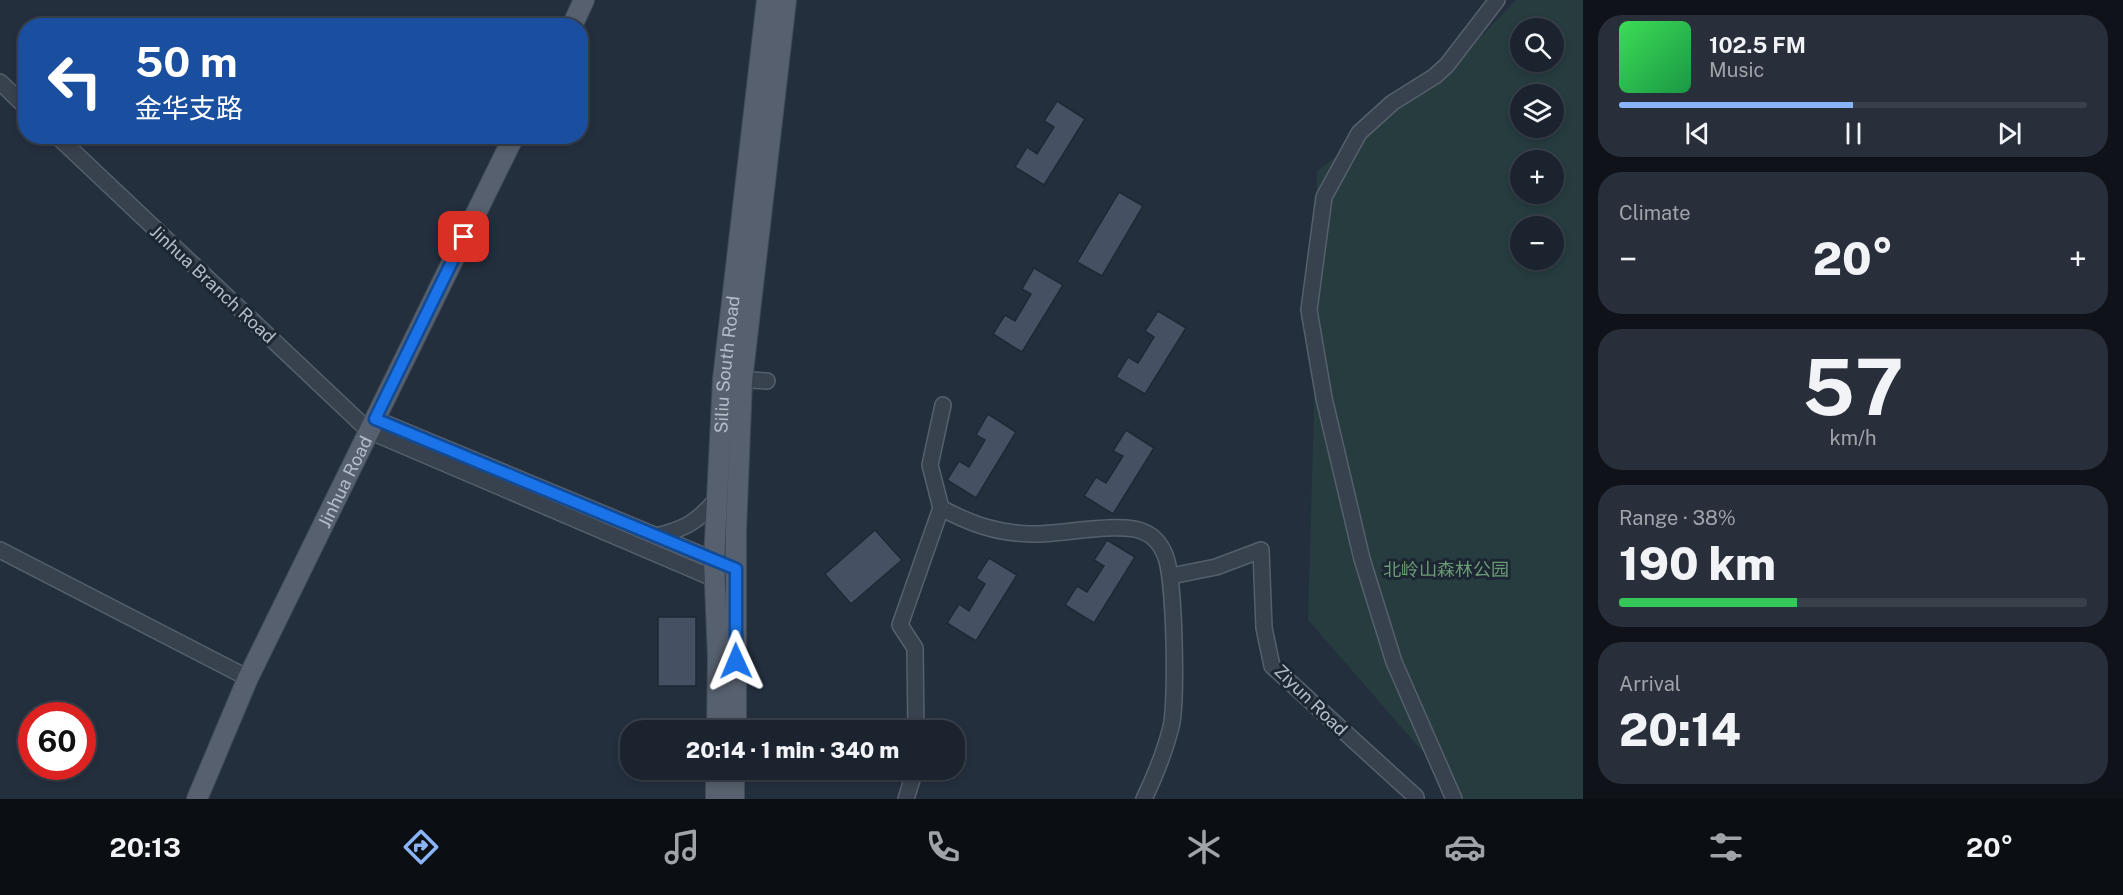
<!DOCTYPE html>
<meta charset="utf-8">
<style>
:root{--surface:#1b232e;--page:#282f3a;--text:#f1f3f6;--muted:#a0a4aa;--line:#39404a;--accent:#8ab4f8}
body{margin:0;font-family:"Public Sans","Noto Sans SC",sans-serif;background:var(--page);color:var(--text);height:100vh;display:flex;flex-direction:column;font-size:22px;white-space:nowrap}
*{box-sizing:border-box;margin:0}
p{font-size:20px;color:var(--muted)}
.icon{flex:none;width:33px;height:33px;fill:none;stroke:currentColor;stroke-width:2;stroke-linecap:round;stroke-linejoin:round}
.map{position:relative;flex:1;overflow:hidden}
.side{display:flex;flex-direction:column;gap:15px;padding:15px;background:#0f1319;width:540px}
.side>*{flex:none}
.top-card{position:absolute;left:18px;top:18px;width:570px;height:126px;border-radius:24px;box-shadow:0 3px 9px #0003,0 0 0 2px var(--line);background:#1a4fa0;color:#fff;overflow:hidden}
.buttons{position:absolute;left:1510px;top:18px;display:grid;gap:12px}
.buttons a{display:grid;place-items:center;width:54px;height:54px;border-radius:50%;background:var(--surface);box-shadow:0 3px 9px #0003,0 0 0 2px var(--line);font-size:30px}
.speed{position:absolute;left:18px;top:702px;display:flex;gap:12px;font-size:30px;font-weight:700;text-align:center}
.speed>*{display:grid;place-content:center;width:78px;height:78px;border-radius:50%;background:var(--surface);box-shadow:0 3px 9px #0003,0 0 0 2px var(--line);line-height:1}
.speed .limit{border:9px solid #d22;background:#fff;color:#111}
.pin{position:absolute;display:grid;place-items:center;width:51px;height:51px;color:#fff;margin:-26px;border-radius:12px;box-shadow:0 3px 9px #0006}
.me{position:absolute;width:66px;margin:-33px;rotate:359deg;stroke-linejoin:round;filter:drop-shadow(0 0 4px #0008)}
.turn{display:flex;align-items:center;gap:21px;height:126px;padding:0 18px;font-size:27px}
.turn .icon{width:78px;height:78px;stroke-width:2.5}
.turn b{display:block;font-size:42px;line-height:51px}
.big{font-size:45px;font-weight:800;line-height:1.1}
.side .widget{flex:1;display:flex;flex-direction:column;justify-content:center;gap:9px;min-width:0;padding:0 21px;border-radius:24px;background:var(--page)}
.side .dial{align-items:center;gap:0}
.dial b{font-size:78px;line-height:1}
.song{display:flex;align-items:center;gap:18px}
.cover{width:72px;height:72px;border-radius:9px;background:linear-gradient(135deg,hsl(130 70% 55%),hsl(140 70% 35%))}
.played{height:6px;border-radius:3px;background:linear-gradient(90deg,var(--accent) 50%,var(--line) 50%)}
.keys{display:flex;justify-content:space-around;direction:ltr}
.heat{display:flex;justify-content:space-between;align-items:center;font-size:33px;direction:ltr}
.charge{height:9px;border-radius:4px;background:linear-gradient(90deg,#34c759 38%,var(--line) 0)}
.trip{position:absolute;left:620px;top:720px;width:345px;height:60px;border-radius:24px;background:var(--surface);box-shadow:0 3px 9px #0003,0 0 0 2px var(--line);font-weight:800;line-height:60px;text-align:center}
.tabs{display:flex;height:96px;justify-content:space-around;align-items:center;background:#0b0e12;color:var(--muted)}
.tabs .icon{width:42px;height:42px}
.tabs .active{color:var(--accent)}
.tabs b{font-size:27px;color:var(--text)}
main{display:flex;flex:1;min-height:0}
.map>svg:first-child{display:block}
.green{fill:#263c3f;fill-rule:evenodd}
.building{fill:#455162;stroke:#1f2835;stroke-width:1.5}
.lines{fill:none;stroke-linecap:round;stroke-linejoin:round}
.minor-casing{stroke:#565f6c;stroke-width:18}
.major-casing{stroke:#414a57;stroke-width:22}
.minor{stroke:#38414e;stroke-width:15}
.major{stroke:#56606e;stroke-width:20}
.route-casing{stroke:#114b97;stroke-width:15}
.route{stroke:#1a73e8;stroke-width:10}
.labels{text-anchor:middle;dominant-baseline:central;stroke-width:6;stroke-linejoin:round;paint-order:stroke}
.street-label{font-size:18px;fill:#b4bcc9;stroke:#1d2633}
.park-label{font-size:18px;fill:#6b9a76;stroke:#1d2633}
</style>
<main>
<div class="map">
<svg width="1583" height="799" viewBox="0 0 1583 799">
<rect width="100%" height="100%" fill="#242f3e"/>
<path class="green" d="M1516,0H1583V799H1464L1308,620L1314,410L1317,171L1446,73ZM1521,28H1554V62H1521ZM1521,94H1554V128H1521ZM1521,160H1554V194H1521ZM1521,226H1554V260H1521Z"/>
<g class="building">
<polygon points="1057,101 1085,119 1044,185 1015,167 1027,147 1037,154 1054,127 1044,121"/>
<polygon points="1119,192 1143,206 1102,276 1077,262"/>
<polygon points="1034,268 1063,285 1022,352 993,334 1005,315 1015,321 1031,294 1022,289"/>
<polygon points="1158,311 1186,328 1145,394 1116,377 1128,357 1138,363 1154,337 1145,331"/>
<polygon points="988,414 1016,432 976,498 947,480 959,461 969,467 985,440 976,435"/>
<polygon points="1126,430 1154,448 1113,514 1084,496 1096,477 1106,483 1123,456 1113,451"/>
<polygon points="875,530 902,560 851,604 825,574"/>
<polygon points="1107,540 1135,557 1094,623 1065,605 1077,586 1087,592 1104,566 1094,560"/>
<polygon points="989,558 1017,575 976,641 947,623 959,604 969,611 985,584 976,578"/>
<rect x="658" y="617" width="38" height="69"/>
</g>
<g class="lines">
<defs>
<g id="minor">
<polyline points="0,82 26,107"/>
<polyline points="57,136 369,431 736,588"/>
<polyline points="732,379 767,381"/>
<polyline points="375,419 736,569"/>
<path d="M941,508C971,524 996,533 1031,534C1059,535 1122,521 1144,532C1154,536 1161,545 1165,555C1175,577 1177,702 1171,727C1165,751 1155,776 1144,799"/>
<path d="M656,536C685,529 697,522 716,500"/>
<polyline points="0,550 248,678"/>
<polyline points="1171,576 1216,567 1261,550 1264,628 1272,666 1416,797 1416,799"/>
<polyline points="916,730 915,648 900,625 941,508 930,465 943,405"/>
<polyline points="906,799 915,770"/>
<polyline points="1454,799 1394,662 1362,559 1324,398 1309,310 1324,197 1359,133 1392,103 1435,76 1447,65 1497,0"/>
</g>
<g id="major">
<polyline points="572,26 584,0"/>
<path id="s1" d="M717,730L718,657L714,560L723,379L767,0"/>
<polyline points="736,730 736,531 742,381 786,0"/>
<path id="s2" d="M197,799L248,678L514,136"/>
<polyline points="716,799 716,770"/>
<polyline points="734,799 734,770"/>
</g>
</defs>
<use href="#minor" class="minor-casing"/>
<use href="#major" class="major-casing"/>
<use href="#minor" class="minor"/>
<use href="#major" class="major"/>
</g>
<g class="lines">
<defs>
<polyline id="route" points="464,237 375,419 736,569 736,661"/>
</defs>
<use href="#route" class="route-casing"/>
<use href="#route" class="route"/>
</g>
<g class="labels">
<g class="street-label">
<text transform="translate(213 284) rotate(43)">Jinhua Branch Road</text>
<text stroke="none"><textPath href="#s1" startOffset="366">Siliu South Road</textPath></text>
<text stroke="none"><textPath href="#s2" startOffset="350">Jinhua Road</textPath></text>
<text transform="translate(1311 700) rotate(44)">Ziyun Road</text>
</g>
<g class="park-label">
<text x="1446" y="569">北岭山森林公园</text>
</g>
</g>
</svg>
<div class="buttons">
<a><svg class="icon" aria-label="search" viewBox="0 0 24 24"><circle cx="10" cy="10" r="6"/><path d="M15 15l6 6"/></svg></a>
<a><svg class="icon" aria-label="layers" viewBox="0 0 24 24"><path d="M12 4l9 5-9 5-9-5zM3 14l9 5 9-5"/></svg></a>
<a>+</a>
<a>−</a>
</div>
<div class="speed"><div class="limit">60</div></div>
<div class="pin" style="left:464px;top:237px;background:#d93025"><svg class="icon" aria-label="arrive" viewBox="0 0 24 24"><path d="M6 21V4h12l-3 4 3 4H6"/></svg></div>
<svg class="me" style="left:736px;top:661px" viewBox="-20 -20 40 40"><path d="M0-17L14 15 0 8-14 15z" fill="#1a73e8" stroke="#fff" stroke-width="4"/></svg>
<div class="trip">20:14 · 1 min · 340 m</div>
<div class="top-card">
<div class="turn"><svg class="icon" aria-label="left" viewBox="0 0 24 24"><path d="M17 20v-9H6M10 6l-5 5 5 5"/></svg><div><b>50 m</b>金华支路</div></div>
</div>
</div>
<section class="side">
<div class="widget">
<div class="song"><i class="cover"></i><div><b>102.5 FM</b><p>Music</p></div></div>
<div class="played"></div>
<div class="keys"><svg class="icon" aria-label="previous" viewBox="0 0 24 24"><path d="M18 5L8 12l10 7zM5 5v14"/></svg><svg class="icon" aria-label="pause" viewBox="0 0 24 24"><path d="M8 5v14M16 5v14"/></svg><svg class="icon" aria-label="next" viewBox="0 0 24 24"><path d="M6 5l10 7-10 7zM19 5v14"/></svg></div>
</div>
<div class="widget"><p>Climate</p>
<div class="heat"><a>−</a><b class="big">20°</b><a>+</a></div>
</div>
<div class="widget dial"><b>57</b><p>km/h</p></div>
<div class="widget"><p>Range · 38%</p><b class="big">190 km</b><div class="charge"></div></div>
<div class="widget"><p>Arrival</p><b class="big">20:14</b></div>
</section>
</main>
<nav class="tabs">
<b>20:13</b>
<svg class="icon active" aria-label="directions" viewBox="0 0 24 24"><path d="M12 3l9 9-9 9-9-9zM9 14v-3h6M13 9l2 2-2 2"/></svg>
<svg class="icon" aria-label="music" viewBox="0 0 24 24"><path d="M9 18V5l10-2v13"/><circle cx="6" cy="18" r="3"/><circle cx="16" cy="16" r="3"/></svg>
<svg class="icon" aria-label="phone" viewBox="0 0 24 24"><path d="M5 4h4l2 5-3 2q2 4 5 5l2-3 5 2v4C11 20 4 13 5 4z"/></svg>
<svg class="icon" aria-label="climate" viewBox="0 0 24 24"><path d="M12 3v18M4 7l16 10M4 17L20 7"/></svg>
<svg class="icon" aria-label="car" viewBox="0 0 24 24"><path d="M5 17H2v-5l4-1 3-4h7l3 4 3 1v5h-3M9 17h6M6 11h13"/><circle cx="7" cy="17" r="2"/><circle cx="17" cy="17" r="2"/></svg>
<svg class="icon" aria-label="filters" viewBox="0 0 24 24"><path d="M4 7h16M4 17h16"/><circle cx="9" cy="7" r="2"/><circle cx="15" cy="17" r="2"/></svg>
<b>20°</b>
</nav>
